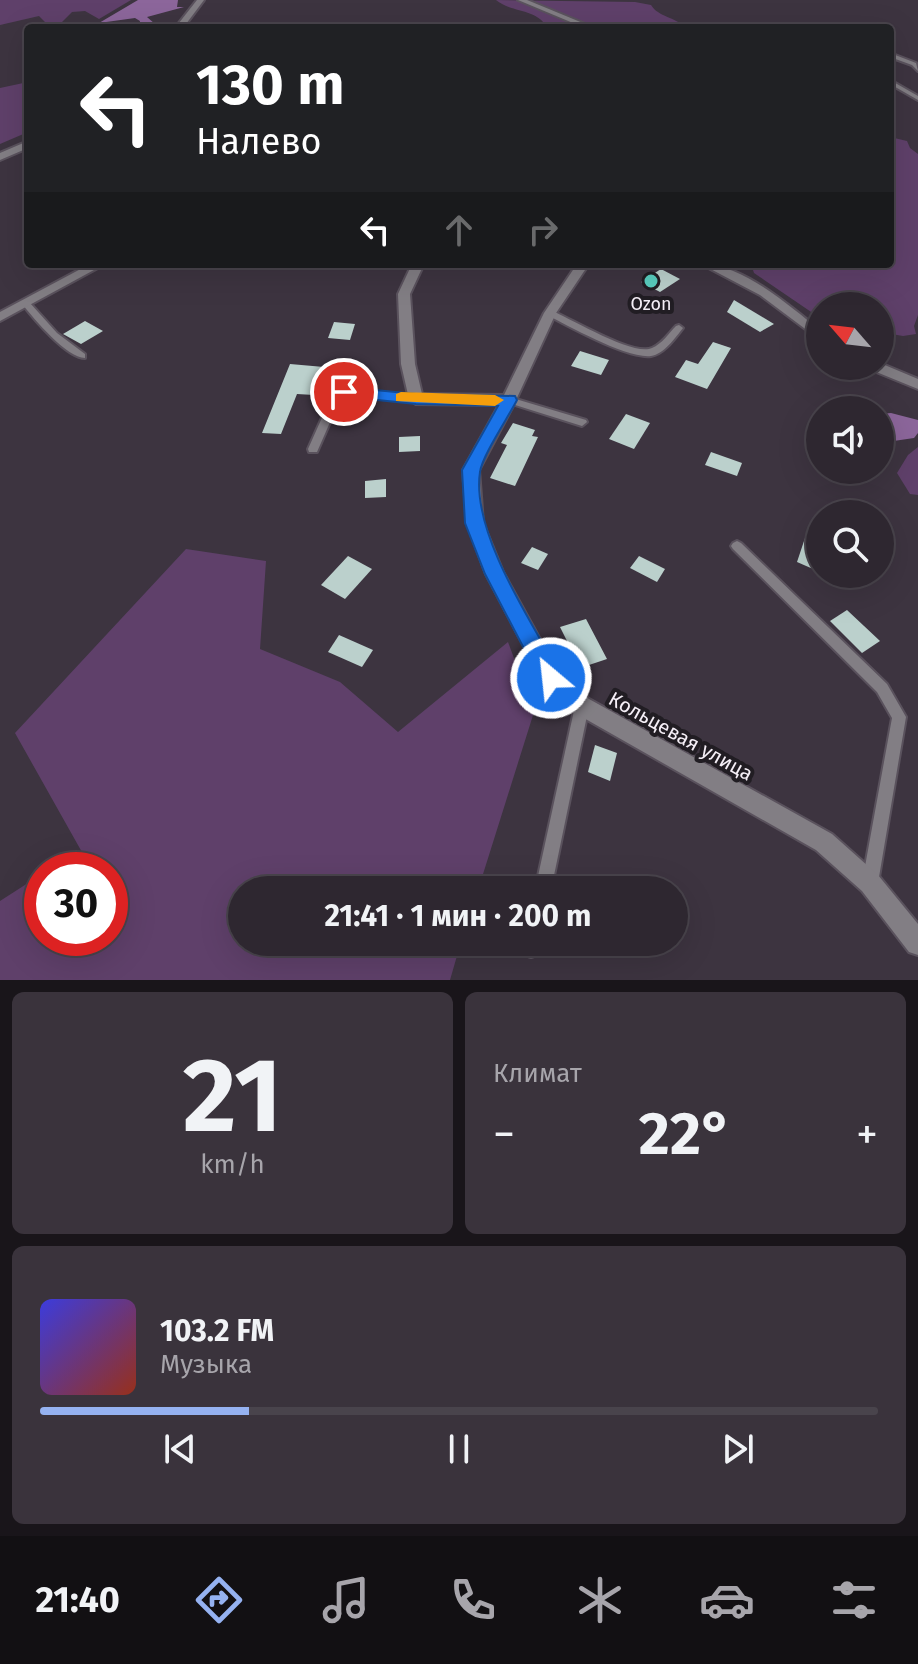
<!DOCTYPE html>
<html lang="ru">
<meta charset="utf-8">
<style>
:root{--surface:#2e2730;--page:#3a333c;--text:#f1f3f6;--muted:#a7a5ab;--line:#49444c;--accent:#95b2f1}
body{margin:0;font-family:"Fira Sans",sans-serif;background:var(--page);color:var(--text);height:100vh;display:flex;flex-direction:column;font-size:30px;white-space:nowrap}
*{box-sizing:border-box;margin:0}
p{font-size:26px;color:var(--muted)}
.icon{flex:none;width:44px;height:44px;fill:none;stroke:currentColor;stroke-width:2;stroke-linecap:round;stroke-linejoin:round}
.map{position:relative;height:980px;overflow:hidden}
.sheet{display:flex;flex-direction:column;gap:12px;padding:12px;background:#19151a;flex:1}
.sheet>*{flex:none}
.guide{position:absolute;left:24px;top:24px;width:870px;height:244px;border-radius:8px;box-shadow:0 8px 32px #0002,0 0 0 2px var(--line);background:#202124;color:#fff;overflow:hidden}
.needle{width:52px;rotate:298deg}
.buttons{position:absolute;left:806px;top:292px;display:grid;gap:16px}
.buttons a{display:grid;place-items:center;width:88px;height:88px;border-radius:50%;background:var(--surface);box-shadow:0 8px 32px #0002,0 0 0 2px var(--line);font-size:40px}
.speed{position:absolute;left:24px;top:852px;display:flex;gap:16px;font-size:40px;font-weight:700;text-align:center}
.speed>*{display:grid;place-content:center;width:104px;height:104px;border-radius:50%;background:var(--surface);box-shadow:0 8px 32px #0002,0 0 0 2px var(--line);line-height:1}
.speed .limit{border:12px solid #d22;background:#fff;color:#111}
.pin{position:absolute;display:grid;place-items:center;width:68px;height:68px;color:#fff;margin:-34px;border:4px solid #fff;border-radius:50%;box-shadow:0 2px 8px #0007}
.me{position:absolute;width:88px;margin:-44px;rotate:332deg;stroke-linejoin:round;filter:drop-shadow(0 0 6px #0008)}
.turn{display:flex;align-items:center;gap:28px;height:168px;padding:0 40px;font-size:36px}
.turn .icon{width:104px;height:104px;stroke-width:2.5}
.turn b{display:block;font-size:56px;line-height:68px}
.lanes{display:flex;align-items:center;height:76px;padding:0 40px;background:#0003;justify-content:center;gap:40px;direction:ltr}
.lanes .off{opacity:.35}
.big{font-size:60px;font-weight:700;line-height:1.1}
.sheet .card{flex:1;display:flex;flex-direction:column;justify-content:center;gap:12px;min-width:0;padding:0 28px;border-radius:12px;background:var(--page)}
.sheet .dial{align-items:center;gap:0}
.dial b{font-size:104px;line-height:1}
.song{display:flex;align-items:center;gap:24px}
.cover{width:96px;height:96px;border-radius:12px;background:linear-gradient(135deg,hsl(240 70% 55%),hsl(10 70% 35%))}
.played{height:8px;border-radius:4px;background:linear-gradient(90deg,var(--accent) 25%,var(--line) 25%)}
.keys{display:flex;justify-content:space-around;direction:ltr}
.heat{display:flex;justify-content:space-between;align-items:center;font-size:44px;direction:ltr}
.sheet .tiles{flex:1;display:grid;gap:12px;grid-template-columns:1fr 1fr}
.card:last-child{grid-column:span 2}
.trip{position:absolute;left:228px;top:876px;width:460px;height:80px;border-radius:40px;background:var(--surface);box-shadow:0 8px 32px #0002,0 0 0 2px var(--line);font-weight:700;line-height:80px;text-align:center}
.tabs{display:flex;height:128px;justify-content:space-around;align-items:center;background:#121013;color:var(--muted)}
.tabs .icon{width:56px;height:56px}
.tabs .current{color:var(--accent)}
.tabs b{font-size:36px;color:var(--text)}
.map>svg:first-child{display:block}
.green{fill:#5f406a}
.water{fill:#8c669b}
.building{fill:#bbd0cc}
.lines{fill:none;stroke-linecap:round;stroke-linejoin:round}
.lane-casing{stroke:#5a525d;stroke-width:4}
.street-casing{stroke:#5a525d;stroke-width:4}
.lane{fill:#827e84;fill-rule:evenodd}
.street{fill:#827e84;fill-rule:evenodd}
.route{fill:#1a73e8;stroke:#114b97;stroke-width:2}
.slow{fill:#f59e0b}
.poi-dot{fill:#59cebf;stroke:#211d23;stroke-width:3}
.labels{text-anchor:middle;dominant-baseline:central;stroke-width:8;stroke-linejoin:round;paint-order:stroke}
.far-poi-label{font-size:18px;fill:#f5eff7;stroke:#211d23}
.street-label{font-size:20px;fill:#f5eff7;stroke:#211d23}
</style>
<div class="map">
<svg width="918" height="980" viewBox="0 0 918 980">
<rect width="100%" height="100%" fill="#3d3440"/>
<g class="green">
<polygon points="0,0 131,0 99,19 85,11 72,12 61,23 45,22 39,16 0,25"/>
<path d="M496,0L635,2L651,5C658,17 676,17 686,28H547C538,8 511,13 496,0Z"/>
<polygon points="28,82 28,132 0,144 0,88"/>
<polygon points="890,137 907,141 910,148 918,154 918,315 914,326 916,334 903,336 880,332 880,306 820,306 820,318 754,273 751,264 890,264"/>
<polygon points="918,447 918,495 910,494 897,473 908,455"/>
<polygon points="186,549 266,561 260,649 340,682 398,732 508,642 534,712 478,890 242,890 242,942 461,942 450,980 0,980 0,901 42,874 42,938 110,938 110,870 92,870 15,733"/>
</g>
<g class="water">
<polygon points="138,0 178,0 177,7 184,7 147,17 155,24 172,25 139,28 140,21 135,18 99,23"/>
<polygon points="891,413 918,420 918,433 914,438 880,443 880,414"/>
</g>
<g class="building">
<polygon points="661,269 680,279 660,292 641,282"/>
<polygon points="734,300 774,324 760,332 727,312"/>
<polygon points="85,321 103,331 81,344 63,334"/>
<polygon points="334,322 355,324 350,340 328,338"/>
<polygon points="713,342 731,348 707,389 675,377 686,360 698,364"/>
<polygon points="580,351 609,360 601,375 571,366"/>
<polygon points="290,364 324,367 314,395 297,394 281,434 262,433"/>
<polygon points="626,414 650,423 634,449 609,439"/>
<polygon points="513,423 535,430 532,436 538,437 515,486 490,478 507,445 501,443"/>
<polygon points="420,436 420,451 399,452 399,437"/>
<polygon points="711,452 742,463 737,476 705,465"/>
<polygon points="386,479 386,497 365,498 365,481"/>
<polygon points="805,538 820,544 820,572 797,562"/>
<polygon points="532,547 548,554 538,570 521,563"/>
<polygon points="348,556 372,569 345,599 321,585"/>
<polygon points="639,556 665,569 657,582 630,568"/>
<polygon points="847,610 880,641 862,653 830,621"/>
<polygon points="586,619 607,659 580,668 575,658 570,660 563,645 568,643 560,627"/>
<polygon points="339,635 373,650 362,667 328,652"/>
<polygon points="595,745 617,753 610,781 588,772"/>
</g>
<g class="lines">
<defs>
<g id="lane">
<polygon points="890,53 916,63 918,71 912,65 890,57"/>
<polygon points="890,80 918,96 918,100 890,84"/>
<path d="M27,302L30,303L57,333L85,354V358C67,358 34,319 23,305Z"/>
<path d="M550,310C570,318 634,357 652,348C662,344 669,333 676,326L679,325L683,328C675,338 664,354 651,356C627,359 569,326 547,315L546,313Z"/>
<polygon points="350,362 355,365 349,389 416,396 421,399 416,402 346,395 338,404 317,452 309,452 308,449 329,402 339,391 345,365"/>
<polygon points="509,397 586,420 587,422 582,426 506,402 504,400 506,398"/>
<polygon points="737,541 741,543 887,684 906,717 878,883 876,889 870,891 864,889 862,883 892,718 877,692 733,549 731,546 733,543"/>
<polygon points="582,699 587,701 589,706 551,890 535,890 575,706 577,701"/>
<polygon points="524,942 540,942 537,955 531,957 525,955 523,949"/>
</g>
<g id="street">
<polygon points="197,0 204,0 183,28 175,28"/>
<polygon points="518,0 527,0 595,28 585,28"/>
<polygon points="28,141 28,148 0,160 0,153"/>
<polygon points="90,264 105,264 0,321 0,312"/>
<polygon points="412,264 424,264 410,294 415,364 422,394 504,395 544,313 577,264 589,264 556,313 516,400 479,470 483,523 503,572 558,672 589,699 832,834 878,875 918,924 918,955 909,952 862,891 816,850 575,713 544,684 486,574 467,523 463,470 499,405 416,404 409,399 401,364 398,294"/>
<path d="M701,264C743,264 788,305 820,330V340L760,295Z"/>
<polygon points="880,363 918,379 918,389 869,369 867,366 880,366"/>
</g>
</defs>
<use href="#lane" class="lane-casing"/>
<use href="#street" class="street-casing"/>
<use href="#lane" class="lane"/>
<use href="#street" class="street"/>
</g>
<path class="route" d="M344,387L416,394L515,396L517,400C509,416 482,456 480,472C471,531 530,620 558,670L562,678L558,685L551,688L543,685L485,574L465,523L462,470L498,406L416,404L339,396V388Z"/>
<polygon class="slow" points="401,392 495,395 504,400 495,406 396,401 396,394"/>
<circle class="poi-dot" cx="651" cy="281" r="8"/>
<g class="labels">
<g class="far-poi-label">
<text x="651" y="304">Ozon</text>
</g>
<g class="street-label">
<text transform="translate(681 736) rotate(29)">Кольцевая улица</text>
</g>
</g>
</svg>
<div class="buttons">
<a><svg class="needle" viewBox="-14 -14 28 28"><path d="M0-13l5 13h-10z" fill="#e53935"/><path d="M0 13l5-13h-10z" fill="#a7a5ab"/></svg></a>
<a><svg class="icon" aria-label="sound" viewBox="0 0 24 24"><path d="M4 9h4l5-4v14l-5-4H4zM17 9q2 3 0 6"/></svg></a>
<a><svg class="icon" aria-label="search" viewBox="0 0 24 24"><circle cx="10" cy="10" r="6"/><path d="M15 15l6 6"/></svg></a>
</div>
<div class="speed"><div class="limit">30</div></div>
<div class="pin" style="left:344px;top:392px;background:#d93025"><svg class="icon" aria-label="arrive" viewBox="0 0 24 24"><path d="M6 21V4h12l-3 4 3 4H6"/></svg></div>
<svg class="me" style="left:551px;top:678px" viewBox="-20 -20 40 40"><circle r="17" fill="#1a73e8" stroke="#fff" stroke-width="3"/><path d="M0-11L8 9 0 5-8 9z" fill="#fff"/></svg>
<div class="trip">21:41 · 1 мин · 200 m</div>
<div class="guide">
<div class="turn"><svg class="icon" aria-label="left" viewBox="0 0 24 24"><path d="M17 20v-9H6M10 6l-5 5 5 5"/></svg><div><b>130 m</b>Налево</div></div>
<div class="lanes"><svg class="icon" aria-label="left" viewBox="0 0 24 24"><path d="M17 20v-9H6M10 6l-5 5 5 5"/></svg><svg class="icon off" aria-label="ahead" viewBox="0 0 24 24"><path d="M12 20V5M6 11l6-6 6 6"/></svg><svg class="icon off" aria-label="right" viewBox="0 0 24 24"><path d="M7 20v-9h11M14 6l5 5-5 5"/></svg></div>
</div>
</div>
<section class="sheet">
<div class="tiles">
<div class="card dial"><b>21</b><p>km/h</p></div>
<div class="card"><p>Климат</p>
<div class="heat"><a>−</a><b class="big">22°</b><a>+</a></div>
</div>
<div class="card">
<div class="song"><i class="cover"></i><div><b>103.2 FM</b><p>Музыка</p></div></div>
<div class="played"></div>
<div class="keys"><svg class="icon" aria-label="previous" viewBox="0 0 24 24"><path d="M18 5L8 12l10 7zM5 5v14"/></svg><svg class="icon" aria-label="pause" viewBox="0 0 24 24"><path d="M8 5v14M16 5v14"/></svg><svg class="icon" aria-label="next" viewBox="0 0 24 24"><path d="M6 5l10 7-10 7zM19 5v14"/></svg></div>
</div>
</div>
</section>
<nav class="tabs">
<b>21:40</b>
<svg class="icon current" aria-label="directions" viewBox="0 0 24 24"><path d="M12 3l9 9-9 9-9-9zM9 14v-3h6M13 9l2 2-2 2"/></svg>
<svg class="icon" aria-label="music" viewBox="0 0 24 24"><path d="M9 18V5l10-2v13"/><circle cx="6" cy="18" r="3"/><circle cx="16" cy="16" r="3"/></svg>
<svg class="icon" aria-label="phone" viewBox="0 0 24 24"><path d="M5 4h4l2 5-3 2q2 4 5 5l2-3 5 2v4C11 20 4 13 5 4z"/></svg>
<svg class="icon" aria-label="climate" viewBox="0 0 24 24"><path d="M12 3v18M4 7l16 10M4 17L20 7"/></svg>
<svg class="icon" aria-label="car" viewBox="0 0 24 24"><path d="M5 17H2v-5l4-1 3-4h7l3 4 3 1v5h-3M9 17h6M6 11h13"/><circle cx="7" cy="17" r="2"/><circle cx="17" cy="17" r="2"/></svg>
<svg class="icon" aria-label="filters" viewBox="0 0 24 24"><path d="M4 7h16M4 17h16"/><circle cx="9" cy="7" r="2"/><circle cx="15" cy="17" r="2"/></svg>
</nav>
